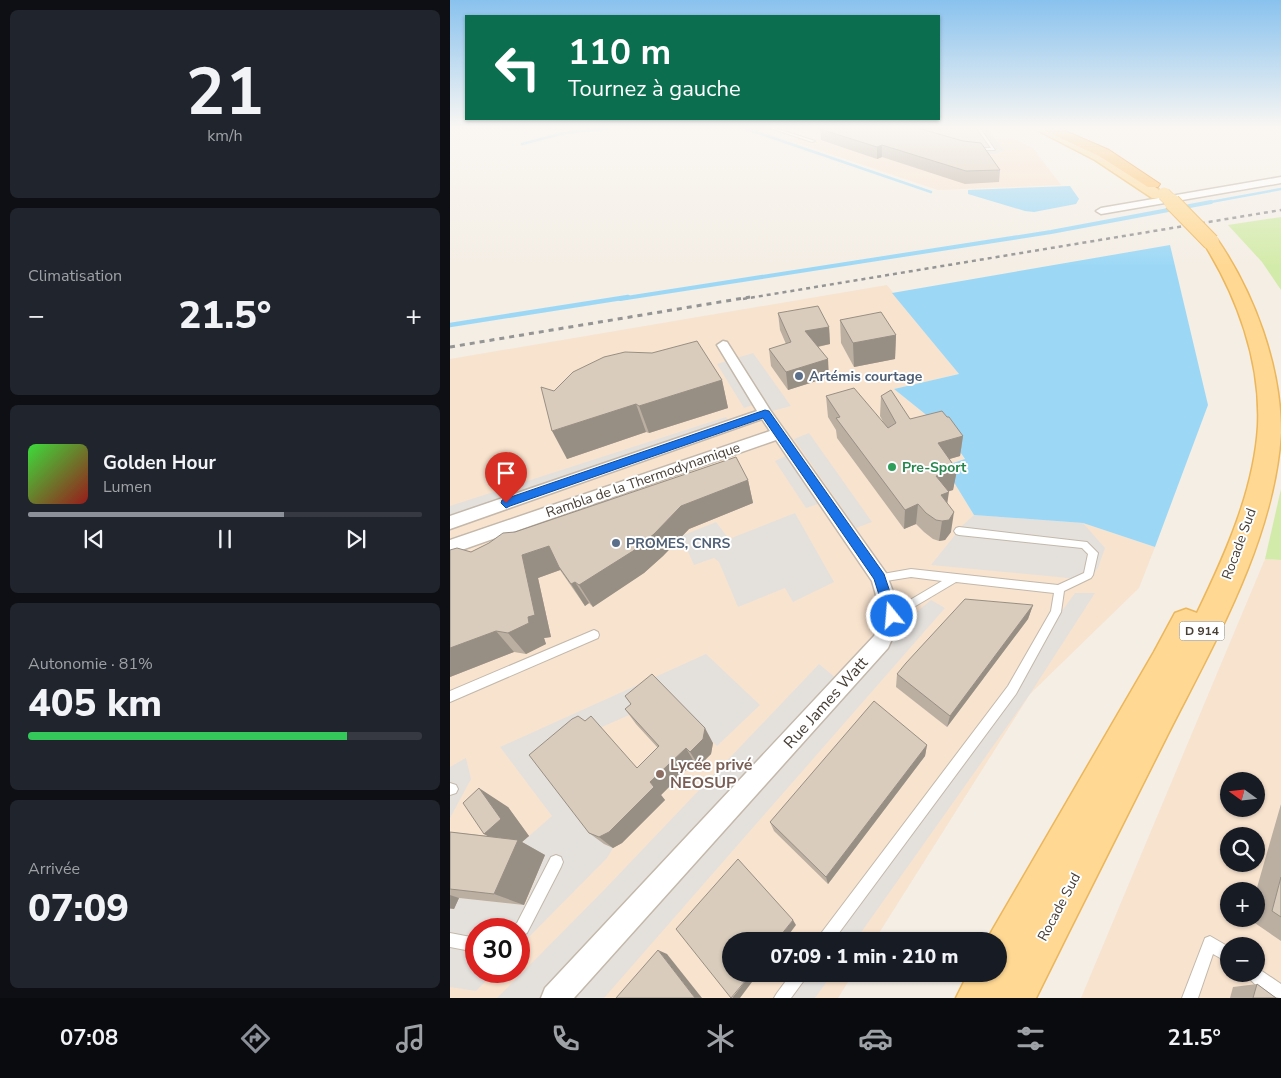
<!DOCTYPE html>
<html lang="fr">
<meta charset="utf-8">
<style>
:root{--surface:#171b24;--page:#20242c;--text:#f1f3f6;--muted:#9ea1a6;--line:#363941;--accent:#8c9099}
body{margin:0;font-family:"Nunito Sans",sans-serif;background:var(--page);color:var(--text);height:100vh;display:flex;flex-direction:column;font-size:19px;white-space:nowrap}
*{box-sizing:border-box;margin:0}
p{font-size:16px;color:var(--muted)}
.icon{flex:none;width:28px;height:28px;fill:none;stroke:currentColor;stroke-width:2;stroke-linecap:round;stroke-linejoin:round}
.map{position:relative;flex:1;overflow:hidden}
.panel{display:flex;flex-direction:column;gap:10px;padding:10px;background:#0d0f14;width:450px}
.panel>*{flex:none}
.banner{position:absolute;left:15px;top:15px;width:475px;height:105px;border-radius:0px;box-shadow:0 1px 4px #0004;background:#0b6e4f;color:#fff;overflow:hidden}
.needle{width:32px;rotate:285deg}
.controls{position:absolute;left:770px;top:772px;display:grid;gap:10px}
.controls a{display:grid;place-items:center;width:45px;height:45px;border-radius:50%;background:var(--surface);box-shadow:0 1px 4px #0004;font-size:25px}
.speed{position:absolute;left:15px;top:918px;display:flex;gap:10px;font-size:25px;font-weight:700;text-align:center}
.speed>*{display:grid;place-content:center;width:65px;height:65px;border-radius:50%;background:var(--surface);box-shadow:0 1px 4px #0004;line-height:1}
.speed .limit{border:8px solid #d22;background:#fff;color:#111}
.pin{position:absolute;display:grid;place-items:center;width:42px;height:42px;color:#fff;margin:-51px -21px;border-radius:50% 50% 50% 0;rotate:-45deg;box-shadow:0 0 5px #0007}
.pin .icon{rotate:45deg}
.me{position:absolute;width:55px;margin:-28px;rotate:343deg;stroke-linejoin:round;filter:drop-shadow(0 0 4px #0008)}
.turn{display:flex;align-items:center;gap:18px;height:105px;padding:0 20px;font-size:22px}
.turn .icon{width:65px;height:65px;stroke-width:2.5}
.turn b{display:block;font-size:35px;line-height:42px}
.big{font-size:38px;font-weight:800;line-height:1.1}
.panel .widget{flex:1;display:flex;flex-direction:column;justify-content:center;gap:8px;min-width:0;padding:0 18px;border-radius:8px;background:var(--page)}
.panel .dial{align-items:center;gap:0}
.dial b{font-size:65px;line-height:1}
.song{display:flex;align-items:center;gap:15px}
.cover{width:60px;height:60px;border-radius:8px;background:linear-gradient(135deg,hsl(120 70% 55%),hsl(0 70% 35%))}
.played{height:5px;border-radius:2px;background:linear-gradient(90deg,var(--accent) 65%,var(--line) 65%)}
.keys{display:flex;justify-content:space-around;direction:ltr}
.heat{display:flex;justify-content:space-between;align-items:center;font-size:28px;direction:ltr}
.charge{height:8px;border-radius:4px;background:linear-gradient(90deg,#34c759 81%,var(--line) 0)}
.trip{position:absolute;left:272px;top:932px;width:285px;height:50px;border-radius:25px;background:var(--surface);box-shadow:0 1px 4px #0004;font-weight:800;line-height:50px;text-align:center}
.tabs{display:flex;height:80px;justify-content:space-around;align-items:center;background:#090b0e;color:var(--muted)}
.tabs .icon{width:35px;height:35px}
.tabs .current{color:var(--accent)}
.tabs b{font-size:22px;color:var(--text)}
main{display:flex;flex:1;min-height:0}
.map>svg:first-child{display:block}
.commercial{fill:#f8e3ce;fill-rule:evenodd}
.green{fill:#d3ebaa}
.parking{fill:#e4e1dd}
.water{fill:#9cd8f6}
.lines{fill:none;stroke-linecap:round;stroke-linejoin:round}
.stream-far2{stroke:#9cd8f6;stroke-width:2.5}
.stream-far1{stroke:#9cd8f6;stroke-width:4}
.stream{stroke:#9cd8f6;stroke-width:4.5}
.lane-casing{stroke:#c3b8aa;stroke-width:2}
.street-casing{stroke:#c3b8aa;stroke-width:3}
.primary-casing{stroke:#ecb65a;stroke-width:3}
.highway-casing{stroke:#e9942a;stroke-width:2}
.lane{fill:#fff;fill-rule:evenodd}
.street{fill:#fff;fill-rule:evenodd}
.primary{fill:#ffd893;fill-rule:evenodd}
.highway{fill:#ffc065;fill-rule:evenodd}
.rail-far1{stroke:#959595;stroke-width:2.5;stroke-dasharray:4 4;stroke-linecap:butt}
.rail{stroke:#959595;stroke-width:3;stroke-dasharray:5 5;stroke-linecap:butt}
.primary-bridge-far1-casing{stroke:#ecb65a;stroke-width:14;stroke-linecap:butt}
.primary-bridge-casing{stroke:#ecb65a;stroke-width:18;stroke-linecap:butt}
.primary-bridge-far1{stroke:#ffd893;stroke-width:13}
.primary-bridge{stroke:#ffd893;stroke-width:16}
.wall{fill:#bbafa2}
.shaded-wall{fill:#988f84}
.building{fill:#d9ccbc;stroke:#988f84}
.route{fill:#1a73e8;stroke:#114b97}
.service-dot{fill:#5c6f8a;stroke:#fff;stroke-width:2}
.leisure-dot{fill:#2e9e5b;stroke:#fff;stroke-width:2}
.education-dot{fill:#8d6e63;stroke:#fff;stroke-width:2}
.labels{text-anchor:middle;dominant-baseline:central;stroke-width:4;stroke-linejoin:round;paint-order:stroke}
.shield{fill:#fff;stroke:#7e7871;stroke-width:1}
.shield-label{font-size:12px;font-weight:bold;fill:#473e34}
.service-label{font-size:14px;font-weight:bold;fill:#4e5e75;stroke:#fff;text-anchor:start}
.leisure-label{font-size:14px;font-weight:bold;fill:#27864d;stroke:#fff;text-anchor:start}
.street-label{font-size:14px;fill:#473e34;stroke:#fff}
.near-street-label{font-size:16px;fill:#473e34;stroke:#fff}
.near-education-label{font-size:16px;font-weight:bold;fill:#785e54;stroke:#fff;text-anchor:start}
</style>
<main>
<section class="panel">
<div class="widget dial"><b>21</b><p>km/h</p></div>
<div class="widget"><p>Climatisation</p>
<div class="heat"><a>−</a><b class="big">21.5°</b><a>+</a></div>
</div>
<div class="widget">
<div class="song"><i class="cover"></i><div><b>Golden Hour</b><p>Lumen</p></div></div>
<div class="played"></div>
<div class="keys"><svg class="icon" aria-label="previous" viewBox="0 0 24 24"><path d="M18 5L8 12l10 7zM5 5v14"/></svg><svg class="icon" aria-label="pause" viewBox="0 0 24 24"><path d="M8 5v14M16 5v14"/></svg><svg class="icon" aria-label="next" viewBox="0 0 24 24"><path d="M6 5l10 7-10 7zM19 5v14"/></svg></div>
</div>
<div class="widget"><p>Autonomie · 81%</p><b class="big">405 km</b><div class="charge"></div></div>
<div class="widget"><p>Arrivée</p><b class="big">07:09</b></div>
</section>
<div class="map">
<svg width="831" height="998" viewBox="0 0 831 998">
<rect width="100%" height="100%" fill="#f4eee5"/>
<g class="commercial">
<polygon points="299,127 543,127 583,148 611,185 488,190"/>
<path d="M437,285L509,374L444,389L495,430L515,460L495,466L524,515L633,523L705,547L689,588L580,694L424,941H281V974H403L388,998H0V359ZM26,929H69V971H26Z"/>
<path d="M815,559L831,560V998H631ZM779,781H806V809H779ZM779,836H806V864H779ZM779,891H806V919H779ZM779,946H806V974H779Z"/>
</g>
<g class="green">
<polygon points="831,217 831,290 812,262 778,225"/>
<polygon points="831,489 831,560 815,559"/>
</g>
<g class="parking">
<polygon points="431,127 530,127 539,131 554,150 546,154 522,154"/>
<polygon points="303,353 341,406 315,413 309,403 294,408 267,364"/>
<polygon points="276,417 282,425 0,518 0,506"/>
<polygon points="359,433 422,522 406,528 344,439"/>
<polygon points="340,454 371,503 356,508 325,461"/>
<polygon points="345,513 384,582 343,602 335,588 288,607 269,562 264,558 244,565 231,536 266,522 279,539"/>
<polygon points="524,515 633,523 655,548 648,568 639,580 481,565 513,525"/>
<polygon points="625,593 645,593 580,694 405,941 371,941"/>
<polygon points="481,600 495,608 154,998 47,998 154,890 369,664 393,684 431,642"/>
<polygon points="256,654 310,705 267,746 211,690 186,712 136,734 154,844 163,848 157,858 69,947 69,929 26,929 26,971 46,971 26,991 0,987 0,909 4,909 9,898 75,905 95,855 62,851 102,816 50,747"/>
<polygon points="16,758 21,779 0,818 0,767"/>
<polygon points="347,974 382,974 365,998 330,998"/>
</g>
<g class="water">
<polygon points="620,186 629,199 626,204 584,212 575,211 518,194 518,190"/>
<polygon points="720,245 758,405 705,547 633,523 524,515 494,466 515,459 495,430 444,389 509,374 442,293"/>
</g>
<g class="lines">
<g class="stream-far2">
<polyline points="291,127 481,192"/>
<polyline points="72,144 114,133 170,127"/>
<polyline points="755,203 831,189"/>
</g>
<polyline class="stream-far1" points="170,299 601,232 761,202"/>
<polyline class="stream" points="0,325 178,297"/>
<defs>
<g id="lane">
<polygon points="317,127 322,127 365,141 362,142"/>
<polygon points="522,127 530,128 545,150 524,150 525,148 541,148 528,130"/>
<polygon points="509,527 637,542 648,553 643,575 641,578 614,591 611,612 566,694 383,941 367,941 369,936 558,686 601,611 604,593 506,582 442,620 438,619 437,616 438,613 492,581 461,577 430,582 427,581 425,578 427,575 461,569 608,585 634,573 638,554 632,548 509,535 506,534 504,531 506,528"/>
<polygon points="144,630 148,632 149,635 148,638 0,702 0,691"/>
<polygon points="0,783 6,785 8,789 6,793 0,795"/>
<polygon points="106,855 111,857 113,862 111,867 77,933 69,937 69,929 62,929 64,925 67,923 101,857"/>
<polygon points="0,933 26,938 26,952 0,947"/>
<polygon points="760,936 779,947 779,963 763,954 748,998 732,998 755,938"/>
<path d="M806,967L831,984V998C822,998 800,983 797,974H806Z"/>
<polygon points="341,974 357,974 355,979 341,998 324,998 327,993"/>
</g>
<g id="street">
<polygon points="831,177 831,183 651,214 646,211 651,208"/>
<polygon points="273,341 277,342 320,410 436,573 452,616 438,648 124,998 91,998 95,988 424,636 432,616 422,581 326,440 0,554 0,540 320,431 312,419 0,529 0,516 307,411 267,345"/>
</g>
<g id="primary">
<path d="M581,127C586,127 592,126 597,127C616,131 703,180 714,195L712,198H702L645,160Z"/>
<path d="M761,237L767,239C804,293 831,365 831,433C824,541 764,643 716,738C673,824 629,911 586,998H506L518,974H549V941H536L704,652L725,613L736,609L747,613C775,555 804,491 808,426C811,361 787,296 753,242L755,239Z"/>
</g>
<polygon id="highway" points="591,127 606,127 659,150 710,184 708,187 698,187 649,156 593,130"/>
</defs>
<use href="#lane" class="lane-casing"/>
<use href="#street" class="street-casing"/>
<use href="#primary" class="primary-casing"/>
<use href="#highway" class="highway-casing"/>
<use href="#lane" class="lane"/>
<use href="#street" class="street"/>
<use href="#primary" class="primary"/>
<use href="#highway" class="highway"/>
<polyline class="rail-far1" points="293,299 831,210"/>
<polyline class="rail" points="0,347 300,297"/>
<defs>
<polyline id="primary-bridge-far1" points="714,194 723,203"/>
<polyline id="primary-bridge" points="722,202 761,242"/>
</defs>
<use href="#primary-bridge-far1" class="primary-bridge-far1-casing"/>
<use href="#primary-bridge" class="primary-bridge-casing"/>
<use href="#primary-bridge-far1" class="primary-bridge-far1"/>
<use href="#primary-bridge" class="primary-bridge"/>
</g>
<g class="wall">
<polygon points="376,127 464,127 550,170 549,182 515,184 432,157 427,159 371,140 370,129"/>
<polygon points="328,313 379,327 380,344 368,347 379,377 338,390 321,366 319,349 336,344 330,330"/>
<polygon points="390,320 446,335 445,359 404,367 391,343"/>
<polygon points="272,380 278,408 199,433 196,432 117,459 104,391"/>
<polygon points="376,396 436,427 430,416 431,396 460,419 497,417 513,436 510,456 499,459 507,470 503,490 498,491 497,503 501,532 495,540 489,541 483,539 474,532 466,524 454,529 387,438 386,430 378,417"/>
<polygon points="298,480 303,503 239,529 213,556 194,573 143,607 139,603 135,606 110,570 88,578 101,637 94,638 96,644 76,654 64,652 0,677 0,550 21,552 65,532"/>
<polygon points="583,605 578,619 497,727 446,687 447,674"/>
<polygon points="175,696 263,743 261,754 249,766 244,762 211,795 215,800 172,843 163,848 154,844 139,833 135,721 187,768 208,748 186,724 175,709 181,704"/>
<polygon points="477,745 475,756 378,884 324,831 320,822"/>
<polygon points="831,804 831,941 799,919 806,919 806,891"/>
<polygon points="58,807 79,836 72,842 95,855 74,905 9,898 4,909 0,909 0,832 38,836 34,834"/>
<polygon points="807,984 826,998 780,998 783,987"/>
</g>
<g class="shaded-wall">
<polygon points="432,145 432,157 427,159 427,147"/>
<polygon points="379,327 380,344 356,349 355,331"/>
<polygon points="446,335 445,359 404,367 403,343"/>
<polygon points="378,359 379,377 338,390 336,372"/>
<polygon points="272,380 278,408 199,433 189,406"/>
<polygon points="186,404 196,432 117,459 102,431"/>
<polygon points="513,436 510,456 486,463 488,443"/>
<polygon points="507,470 503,490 483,496 486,476"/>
<polygon points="298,480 303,503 239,529 213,556 194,573 143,607 129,585 231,506"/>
<polygon points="499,492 496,511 491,495"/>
<polygon points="468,504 466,524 454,529 455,510"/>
<polygon points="504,512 501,532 495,540 489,541 492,521"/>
<polygon points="99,546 113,569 88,578 101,637 94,638 96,644 76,654 58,633 72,555"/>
<polygon points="125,582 139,603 135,606 121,584"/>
<polygon points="583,605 578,619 497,727 500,716"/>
<polygon points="46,631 64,652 0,677 0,648"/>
<polygon points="255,728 263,743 261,754 249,766 240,752"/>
<polygon points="477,745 475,756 378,884 376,877"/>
<polygon points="236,748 244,762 211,795 215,800 172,843 163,848 149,837 200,782"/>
<polygon points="29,788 58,807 79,836 72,842 95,855 74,905 44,894 63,850 34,834"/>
<polygon points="0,895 9,898 4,909 0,908"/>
<polygon points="343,920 346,925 334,941 326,941"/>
<polygon points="208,950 217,954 252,998 245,998"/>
<polygon points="301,974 308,974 290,998 282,998"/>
</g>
<g class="building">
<polygon points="377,127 464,127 513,141 531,143 550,170 516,171 432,145 427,147 370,129"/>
<polygon points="368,306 379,327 355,331 378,359 336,372 319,349 341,342 328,313"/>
<polygon points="431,312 446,335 403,343 390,320"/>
<polygon points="247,341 272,380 189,406 186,404 102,431 91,387 104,391 123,372 154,357 175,352 202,353"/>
<polygon points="404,388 438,428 446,423 431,396 441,390 460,419 492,411 497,417 499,417 513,436 488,443 507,470 486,476 499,492 491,495 504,512 499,520 492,521 486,520 476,513 468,504 455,510 386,418 390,417 376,396"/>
<polygon points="286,457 298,480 231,506 204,534 183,551 129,585 125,582 121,584 109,567 99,546 72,555 85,615 78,617 79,623 58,633 46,631 0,648 0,550 7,548 21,552 39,543 53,533 65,532"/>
<polygon points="515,599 583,605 500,716 447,674 456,663"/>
<polygon points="202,674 255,728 253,739 240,752 236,748 200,782 204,787 159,832 149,837 139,833 79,755 122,719 128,716 135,721 141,716 187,768 209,746 175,709 181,704 175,696"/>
<polygon points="424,701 477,745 376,877 320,822"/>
<polygon points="29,788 51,819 34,834 13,803"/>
<polygon points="0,832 68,840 44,894 0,889"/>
<polygon points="288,859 343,920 326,941 281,941 281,974 301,974 281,998 226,929"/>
<polygon points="831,877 831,917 822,911"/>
<polygon points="208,950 245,998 166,998"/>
<polygon points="807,984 826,998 803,998"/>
</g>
<linearGradient id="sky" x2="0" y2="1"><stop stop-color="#89c2ee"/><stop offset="0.48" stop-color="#faf7f3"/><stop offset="1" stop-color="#faf7f3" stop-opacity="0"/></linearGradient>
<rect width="831" height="266" fill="url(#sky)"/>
<polygon class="route" points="315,410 319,411 434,574 448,616 446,620 442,622 437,620 424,579 313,418 60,506 56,508 51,503 52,500"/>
<g class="service-dot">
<circle cx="349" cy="376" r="5"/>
<circle cx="166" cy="543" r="5"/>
</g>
<circle class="leisure-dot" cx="442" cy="467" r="5"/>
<circle class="education-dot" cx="210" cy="774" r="5"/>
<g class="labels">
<rect class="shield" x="729.5" y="621.5" width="45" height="19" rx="4"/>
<g class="shield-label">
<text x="752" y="631">D 914</text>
</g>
<g class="service-label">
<text x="359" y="376">Artémis courtage</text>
<text x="176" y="543">PROMES, CNRS</text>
</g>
<g class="leisure-label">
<text x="452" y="467">Pre-Sport</text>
</g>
<g class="street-label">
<text transform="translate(193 480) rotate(-19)">Rambla de la Thermodynamique</text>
<text transform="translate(789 544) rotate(-70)">Rocade Sud</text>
<text transform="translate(609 907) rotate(-62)">Rocade Sud</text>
</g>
<g class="near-street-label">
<text transform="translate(376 703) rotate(-48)">Rue James Watt</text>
</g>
<g class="near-education-label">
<text x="220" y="765">Lycée privé<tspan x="220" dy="18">NEOSUP</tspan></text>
</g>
</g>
</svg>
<div class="controls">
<a><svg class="needle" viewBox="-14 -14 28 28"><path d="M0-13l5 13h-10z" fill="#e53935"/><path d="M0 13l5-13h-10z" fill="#9ea1a6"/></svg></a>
<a><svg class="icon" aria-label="search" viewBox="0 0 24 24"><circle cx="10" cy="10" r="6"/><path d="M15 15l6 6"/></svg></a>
<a>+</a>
<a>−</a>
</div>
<div class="speed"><div class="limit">30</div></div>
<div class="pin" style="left:56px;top:503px;background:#d93025"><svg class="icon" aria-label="arrive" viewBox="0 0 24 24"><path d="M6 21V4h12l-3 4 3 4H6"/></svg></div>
<svg class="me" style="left:442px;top:616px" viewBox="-20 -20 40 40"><circle r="17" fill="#1a73e8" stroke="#fff" stroke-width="3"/><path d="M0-11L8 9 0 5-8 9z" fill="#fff"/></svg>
<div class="trip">07:09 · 1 min · 210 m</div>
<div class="banner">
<div class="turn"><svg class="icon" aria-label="left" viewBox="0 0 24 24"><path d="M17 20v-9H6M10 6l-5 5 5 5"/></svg><div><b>110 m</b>Tournez à gauche</div></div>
</div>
</div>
</main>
<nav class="tabs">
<b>07:08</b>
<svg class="icon current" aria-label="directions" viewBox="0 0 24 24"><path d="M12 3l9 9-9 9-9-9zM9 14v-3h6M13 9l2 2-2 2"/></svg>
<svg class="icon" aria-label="music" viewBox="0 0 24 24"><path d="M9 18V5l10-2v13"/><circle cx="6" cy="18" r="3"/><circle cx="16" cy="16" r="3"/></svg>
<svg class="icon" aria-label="phone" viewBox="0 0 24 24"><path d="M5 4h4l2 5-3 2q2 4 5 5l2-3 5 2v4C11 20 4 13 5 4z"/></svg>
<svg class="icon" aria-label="climate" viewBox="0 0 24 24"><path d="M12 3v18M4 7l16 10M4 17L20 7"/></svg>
<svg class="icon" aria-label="car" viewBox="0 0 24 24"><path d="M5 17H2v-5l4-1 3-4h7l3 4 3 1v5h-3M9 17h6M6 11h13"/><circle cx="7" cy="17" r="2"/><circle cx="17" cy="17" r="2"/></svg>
<svg class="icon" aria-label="filters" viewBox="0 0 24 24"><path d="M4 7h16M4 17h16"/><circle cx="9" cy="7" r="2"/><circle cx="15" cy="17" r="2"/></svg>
<b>21.5°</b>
</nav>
